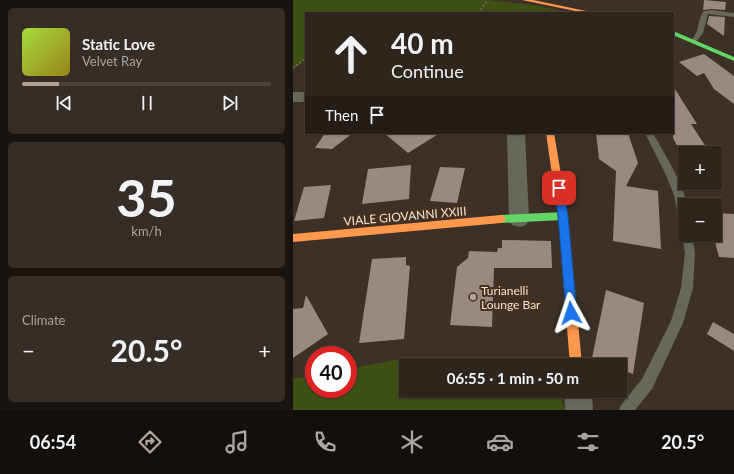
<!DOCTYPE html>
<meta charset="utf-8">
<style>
:root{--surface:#2e251d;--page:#362d26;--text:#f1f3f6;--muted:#a7a5a4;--line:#49423b;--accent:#b1a399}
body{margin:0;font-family:Lato,sans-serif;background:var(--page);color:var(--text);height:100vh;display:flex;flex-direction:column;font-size:15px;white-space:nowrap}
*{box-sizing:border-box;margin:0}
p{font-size:13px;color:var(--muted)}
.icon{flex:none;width:22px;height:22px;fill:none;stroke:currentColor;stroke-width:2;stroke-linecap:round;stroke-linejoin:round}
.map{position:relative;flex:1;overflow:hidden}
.side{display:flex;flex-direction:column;gap:8px;padding:8px;background:#191410;width:293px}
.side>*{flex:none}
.guide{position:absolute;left:12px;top:12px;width:369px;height:122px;border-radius:0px;box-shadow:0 1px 3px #0004,0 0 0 1px var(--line);background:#2e251d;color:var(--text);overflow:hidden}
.tools{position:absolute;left:385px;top:146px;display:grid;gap:8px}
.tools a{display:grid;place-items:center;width:44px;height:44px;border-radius:0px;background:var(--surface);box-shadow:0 1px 3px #0004,0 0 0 1px var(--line);font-size:20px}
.speed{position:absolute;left:12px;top:346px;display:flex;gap:8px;font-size:20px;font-weight:700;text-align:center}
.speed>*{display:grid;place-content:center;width:52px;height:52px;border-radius:50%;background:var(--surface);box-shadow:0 1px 3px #0004,0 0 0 1px var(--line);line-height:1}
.speed .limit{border:6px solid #d22;background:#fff;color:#111}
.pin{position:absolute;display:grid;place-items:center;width:34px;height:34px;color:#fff;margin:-17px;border-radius:8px;box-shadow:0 2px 6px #0006}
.me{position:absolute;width:44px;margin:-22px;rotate:355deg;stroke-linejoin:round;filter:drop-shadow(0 0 3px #0008)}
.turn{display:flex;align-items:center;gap:14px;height:84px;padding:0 20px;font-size:18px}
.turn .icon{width:52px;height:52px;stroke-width:2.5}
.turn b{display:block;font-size:28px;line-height:34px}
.then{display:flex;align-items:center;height:38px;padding:0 20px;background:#0003;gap:8px;font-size:15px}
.big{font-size:30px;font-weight:700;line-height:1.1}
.side .widget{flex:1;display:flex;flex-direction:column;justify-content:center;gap:6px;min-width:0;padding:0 14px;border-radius:6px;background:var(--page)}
.side .dial{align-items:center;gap:0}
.dial b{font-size:52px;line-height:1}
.song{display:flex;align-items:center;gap:12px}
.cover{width:48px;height:48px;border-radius:6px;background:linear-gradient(135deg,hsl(80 70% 55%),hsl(50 70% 35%))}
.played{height:4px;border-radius:2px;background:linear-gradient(90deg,var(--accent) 15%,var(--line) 15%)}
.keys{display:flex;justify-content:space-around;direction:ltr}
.heat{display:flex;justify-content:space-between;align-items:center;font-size:22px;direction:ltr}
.trip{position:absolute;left:106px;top:358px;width:228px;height:40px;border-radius:0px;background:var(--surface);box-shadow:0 1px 3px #0004,0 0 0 1px var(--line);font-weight:700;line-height:40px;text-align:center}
.dock{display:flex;height:64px;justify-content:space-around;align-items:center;background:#120f0c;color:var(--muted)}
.dock .icon{width:28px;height:28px}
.dock .selected{color:var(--accent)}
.dock b{font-size:18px;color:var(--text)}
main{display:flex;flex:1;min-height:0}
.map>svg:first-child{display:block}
.green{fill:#3f5014}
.building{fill:#998a81}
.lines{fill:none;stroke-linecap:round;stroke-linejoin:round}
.path{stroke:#706d64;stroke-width:1.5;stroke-dasharray:2 2;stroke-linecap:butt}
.lane{fill:#68675c;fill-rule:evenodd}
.street{fill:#68675c;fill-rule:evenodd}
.fast{fill:#63d668;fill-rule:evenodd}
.slow{fill:#ff974d;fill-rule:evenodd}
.route{fill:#1a73e8;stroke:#114b97}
.poi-dot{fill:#b1a399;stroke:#46301e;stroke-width:1.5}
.labels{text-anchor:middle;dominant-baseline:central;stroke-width:4;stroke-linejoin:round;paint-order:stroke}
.street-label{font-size:12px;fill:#f0e1d6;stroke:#46301e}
.poi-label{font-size:12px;fill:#f0e1d6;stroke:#46301e;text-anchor:start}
</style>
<main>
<section class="side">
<div class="widget">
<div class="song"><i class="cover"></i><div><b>Static Love</b><p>Velvet Ray</p></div></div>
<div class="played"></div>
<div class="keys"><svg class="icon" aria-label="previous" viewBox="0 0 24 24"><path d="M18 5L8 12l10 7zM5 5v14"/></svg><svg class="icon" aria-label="pause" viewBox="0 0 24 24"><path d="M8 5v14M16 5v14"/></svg><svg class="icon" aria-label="next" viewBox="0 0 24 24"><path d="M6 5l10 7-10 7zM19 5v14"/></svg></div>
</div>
<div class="widget dial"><b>35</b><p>km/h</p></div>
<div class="widget"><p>Climate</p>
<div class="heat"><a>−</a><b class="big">20.5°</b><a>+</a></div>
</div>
</section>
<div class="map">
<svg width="441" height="410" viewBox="0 0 441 410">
<rect width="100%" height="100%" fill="#3d3127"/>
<g class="green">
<polygon points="0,0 194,0 240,5 273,12 272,13 13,13 13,59 0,70"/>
<polygon points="112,358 183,362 195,365 113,365 113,391 265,391 272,410 0,410 0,379 21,375 21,389 55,389 55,369"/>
</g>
<g class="building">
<polygon points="411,0 433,2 432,10 418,9 410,10"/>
<polygon points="416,16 432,17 431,36 414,24"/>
<polygon points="411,54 441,76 441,104 421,89 411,73 404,76 386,62"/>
<polygon points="380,86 404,124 398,124 417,153 388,153 380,138"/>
<polygon points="32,133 60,133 39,149 22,148"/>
<polygon points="91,133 147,133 115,153"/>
<polygon points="303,133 335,133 345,163 333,186 365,191 368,249 320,241 323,171 306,159"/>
<polygon points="118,165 116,199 69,204 75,169"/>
<polygon points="147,167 172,168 164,203 137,201"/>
<polygon points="38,185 31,218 1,221 11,187"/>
<polygon points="422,213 441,214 441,258 426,257 422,242"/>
<polygon points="209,240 258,241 259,268 201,268 199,327 157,325 164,267 175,258 176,251 204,252 205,248 209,248"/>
<polygon points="113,257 113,265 117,266 111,339 66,343 79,259"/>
<polygon points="313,290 351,303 340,374 327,369 327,365 317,365 299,358"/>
<polygon points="13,295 35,334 0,358 0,309 10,308"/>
<polygon points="420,322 441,334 441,351 414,334"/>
</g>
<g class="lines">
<g class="path">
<polyline points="185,13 195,0"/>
<polyline points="0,68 13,58"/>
</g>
<g class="lane">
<path d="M418,10L441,13V17L415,14L410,33L403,42H399L398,41C408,29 403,22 411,11Z"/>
<path d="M352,133H360C368,148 393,188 393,203C393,210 392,222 392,230L388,229L387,226L381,195L372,173Z"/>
<polygon points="392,231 392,235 399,235 402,253 400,288 390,323 359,389 342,410 326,410 328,405 349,379 378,321 388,288 392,253 389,235"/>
</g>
<g class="street">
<rect x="0" y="92" width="13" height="10"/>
<polygon points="214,133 232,133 236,219 233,225 226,227 219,225 216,219"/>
<polygon points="271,391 299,391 300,410 272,410"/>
</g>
<g class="fast">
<polygon points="380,31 441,57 441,61 380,35"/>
<polygon points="270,212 273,213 275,216 273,219 270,220 208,223 205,222 203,219 205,216 208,215"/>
</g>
<g class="slow">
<polygon points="229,0 240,0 303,13 292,13"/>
<polygon points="253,133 261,133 275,216 289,365 277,365 265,216"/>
<polygon points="208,215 211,216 213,219 211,222 208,223 0,242 0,234"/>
</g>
</g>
<polygon class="route" points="266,185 270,188 275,216 284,313 282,317 278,318 274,317 273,313 265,216 261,188"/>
<circle class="poi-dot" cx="180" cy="297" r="4"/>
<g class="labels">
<g class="street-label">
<text transform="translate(112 216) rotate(-5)">VIALE GIOVANNI XXIII</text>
</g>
<g class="poi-label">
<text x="188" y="290">Turianelli<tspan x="188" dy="14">Lounge Bar</tspan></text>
</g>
</g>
</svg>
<div class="tools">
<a>+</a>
<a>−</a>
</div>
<div class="speed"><div class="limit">40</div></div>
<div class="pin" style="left:266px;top:188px;background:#d93025"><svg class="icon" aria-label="arrive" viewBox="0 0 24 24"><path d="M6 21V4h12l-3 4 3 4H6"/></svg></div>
<svg class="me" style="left:278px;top:313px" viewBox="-20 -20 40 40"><path d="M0-17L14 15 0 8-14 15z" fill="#1a73e8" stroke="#fff" stroke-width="4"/></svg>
<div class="trip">06:55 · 1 min · 50 m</div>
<div class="guide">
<div class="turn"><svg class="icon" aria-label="ahead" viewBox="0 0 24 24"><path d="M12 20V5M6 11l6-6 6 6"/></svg><div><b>40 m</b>Continue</div></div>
<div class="then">Then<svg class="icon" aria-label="arrive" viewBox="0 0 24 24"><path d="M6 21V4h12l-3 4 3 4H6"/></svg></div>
</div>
</div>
</main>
<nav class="dock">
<b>06:54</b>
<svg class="icon selected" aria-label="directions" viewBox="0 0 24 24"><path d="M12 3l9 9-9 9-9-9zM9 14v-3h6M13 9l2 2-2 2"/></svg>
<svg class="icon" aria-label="music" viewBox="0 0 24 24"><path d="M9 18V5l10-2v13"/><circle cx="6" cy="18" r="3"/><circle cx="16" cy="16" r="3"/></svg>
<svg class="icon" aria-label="phone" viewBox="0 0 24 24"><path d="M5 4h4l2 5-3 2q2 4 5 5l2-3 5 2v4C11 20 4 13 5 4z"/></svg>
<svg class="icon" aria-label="climate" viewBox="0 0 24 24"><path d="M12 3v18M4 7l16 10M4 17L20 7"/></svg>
<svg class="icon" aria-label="car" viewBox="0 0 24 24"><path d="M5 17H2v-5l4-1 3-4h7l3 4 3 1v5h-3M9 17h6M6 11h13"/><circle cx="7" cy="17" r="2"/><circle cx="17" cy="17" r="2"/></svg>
<svg class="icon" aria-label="filters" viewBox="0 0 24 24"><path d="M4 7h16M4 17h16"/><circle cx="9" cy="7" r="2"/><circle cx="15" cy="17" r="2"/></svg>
<b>20.5°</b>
</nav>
